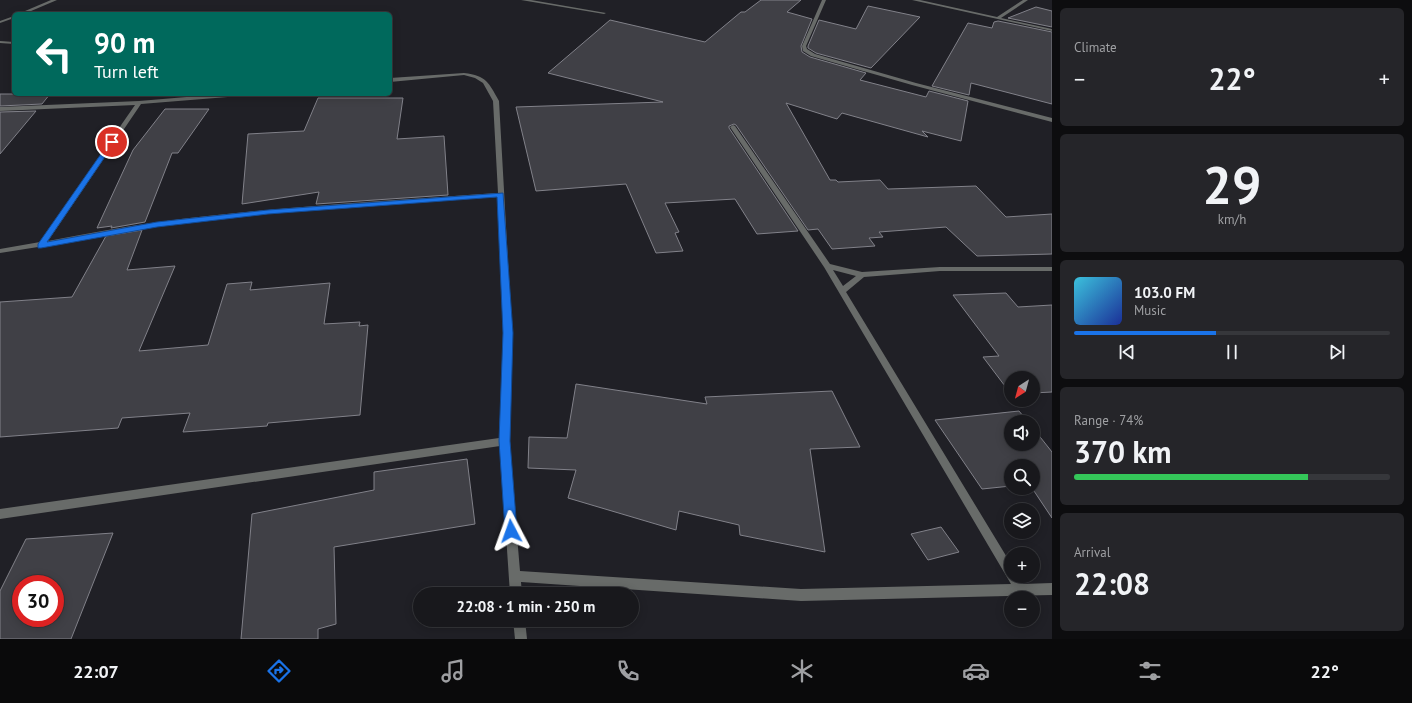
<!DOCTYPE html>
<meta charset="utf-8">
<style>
:root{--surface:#18181c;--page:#252529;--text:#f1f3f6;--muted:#9fa0a3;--line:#36373b;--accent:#1a73e8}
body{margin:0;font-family:"PT Sans",sans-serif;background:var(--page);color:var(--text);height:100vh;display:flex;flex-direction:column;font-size:15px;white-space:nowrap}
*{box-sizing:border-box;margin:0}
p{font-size:13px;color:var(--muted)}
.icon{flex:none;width:22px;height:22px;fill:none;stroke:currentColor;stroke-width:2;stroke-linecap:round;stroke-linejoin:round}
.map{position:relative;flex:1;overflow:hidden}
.drawer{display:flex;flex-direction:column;gap:8px;padding:8px;background:#0d0d0f;width:360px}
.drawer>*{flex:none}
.hud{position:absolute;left:12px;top:12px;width:380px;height:84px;border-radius:6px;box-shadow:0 2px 10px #0003,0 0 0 1px var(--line);background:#00695c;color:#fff;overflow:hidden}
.needle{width:26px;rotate:216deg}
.fabs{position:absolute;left:1004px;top:371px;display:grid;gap:8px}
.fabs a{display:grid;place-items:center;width:36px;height:36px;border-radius:50%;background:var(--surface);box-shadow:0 2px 10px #0003,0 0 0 1px var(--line);font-size:20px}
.speed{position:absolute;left:12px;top:575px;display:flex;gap:8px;font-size:20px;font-weight:700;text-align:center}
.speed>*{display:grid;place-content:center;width:52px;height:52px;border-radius:50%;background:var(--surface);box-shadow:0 2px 10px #0003,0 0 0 1px var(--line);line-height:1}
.speed .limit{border:6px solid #d22;background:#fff;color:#111}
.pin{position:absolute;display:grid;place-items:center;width:34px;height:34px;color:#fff;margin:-17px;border:2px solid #fff;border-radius:50%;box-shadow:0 1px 4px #0007}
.me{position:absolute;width:44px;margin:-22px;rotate:356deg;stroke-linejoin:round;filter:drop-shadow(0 0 3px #0008)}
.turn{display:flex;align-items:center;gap:14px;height:84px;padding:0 16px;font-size:18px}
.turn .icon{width:52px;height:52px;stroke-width:2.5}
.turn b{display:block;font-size:28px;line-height:34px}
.big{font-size:30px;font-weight:700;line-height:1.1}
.drawer .tile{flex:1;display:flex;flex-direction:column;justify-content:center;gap:6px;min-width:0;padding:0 14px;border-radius:6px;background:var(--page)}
.drawer .dial{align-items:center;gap:0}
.dial b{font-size:52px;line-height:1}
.song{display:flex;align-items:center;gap:12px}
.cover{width:48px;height:48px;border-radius:6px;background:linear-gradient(135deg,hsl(190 70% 55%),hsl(230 70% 35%))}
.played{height:4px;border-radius:2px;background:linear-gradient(90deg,var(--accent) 45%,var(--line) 45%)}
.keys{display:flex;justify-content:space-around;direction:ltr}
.heat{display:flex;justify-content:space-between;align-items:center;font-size:22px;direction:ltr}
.charge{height:6px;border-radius:3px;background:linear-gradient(90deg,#34c759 74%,var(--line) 0)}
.trip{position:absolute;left:413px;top:587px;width:226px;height:40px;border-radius:20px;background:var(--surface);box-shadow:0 2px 10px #0003,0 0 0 1px var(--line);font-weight:700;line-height:40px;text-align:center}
.tabs{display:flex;height:64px;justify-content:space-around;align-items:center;background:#0a0a0b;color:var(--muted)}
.tabs .icon{width:28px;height:28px}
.tabs .selected{color:var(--accent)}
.tabs b{font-size:18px;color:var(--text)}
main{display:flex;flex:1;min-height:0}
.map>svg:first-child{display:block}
.building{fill:#404046;stroke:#818189;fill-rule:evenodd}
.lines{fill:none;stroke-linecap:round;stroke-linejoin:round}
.minor{fill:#686b69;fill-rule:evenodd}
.route{fill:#1a73e8;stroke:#114b97}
</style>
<main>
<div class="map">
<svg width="1052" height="639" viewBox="0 0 1052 639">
<rect width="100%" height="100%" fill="#202026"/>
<g class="building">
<polygon points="761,0 801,0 787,12 812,19 801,46 802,52 810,57 866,73 860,80 926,97 929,91 968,101 961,141 922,131 928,137 842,113 837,119 786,103 830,180 836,180 838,182 880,180 888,189 976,186 1006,217 1052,214 1052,254 977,256 946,227 879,232 883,237 869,238 875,246 832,249 818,229 808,230 736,125 734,124 729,126 729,128 798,231 757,234 735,199 665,203 679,232 675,233 683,251 656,253 626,184 536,191 516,107 663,102 548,73 610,20 705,42 741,12 745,12"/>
<polygon points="868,6 920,17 871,68 816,53 808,48 808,46 819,20 856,29"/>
<polygon points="1036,7 1052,11 1052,27 1008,18"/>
<polygon points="998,21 1052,32 1052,104 971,83 969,95 932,86 968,23 992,28 994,22"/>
<polygon points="0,94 50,94 42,104 0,106"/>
<polygon points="318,98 403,98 397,139 444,136 448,195 316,204 319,192 242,204 248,134 304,131"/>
<polygon points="165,109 209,109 178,153 172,153 145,222 111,228 112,226 97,228 133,150"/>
<polygon points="36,111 0,154 0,112"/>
<polygon points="142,230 127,270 175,266 139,351 208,345 227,284 252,282 250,290 330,283 324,324 360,322 359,326 368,325 360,415 268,423 267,426 183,432 190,413 122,418 118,428 0,437 0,302 72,297 106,236"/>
<polygon points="1006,293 1018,307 1052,305 1052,392 1033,393 1033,378 1011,378 1011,394 983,357 999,356 953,295"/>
<polygon points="576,384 707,404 705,397 832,391 860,447 810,449 825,552 740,535 739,525 679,511 676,530 568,498 576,470 528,468 529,437 567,438"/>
<polygon points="1019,411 1028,422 1011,422 1011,444 1033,444 1033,428 1052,452 1052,518 1032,488 1033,488 1033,466 1011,466 1011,486 982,489 935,420"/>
<polygon points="467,459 475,524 334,547 336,624 318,629 318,639 241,639 252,514 374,490 374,472"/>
<polygon points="941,527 959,552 928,560 911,534"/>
<path d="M113,533L71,639H0V591L26,539ZM21,584H55V618H21Z"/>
</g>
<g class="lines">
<g class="minor">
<polygon points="51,0 57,0 24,14 18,14"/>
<polygon points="521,0 531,0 606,13 604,14"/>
<polygon points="822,0 826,0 806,46 807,49 815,54 916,83 1052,118 1052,122 912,85 811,56 803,51 802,46"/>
<polygon points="912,0 920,0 997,17 1023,0 1028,0 1001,18 1052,29 1052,31"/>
<polygon points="14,16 14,18 0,23 0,21"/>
<polygon points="0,41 14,42 14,44 0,43"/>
<path d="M464,73C487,76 488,82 499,101L512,333L509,441L520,571L801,589L1011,584L824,267L730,127L733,125L735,126L830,264L862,272L940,267H1052V271H940L864,277L846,292L1011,564V576H1018L1023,584L1052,583V595L801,601L521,582L522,594H510L500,446L0,519V509L499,438L504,333L498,197C384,205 270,211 158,226C120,232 82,239 44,246L41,248L38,247L0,253V249L40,242L135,105L0,111V107L139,101L222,94H243L240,96L141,104L48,241C85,234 122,227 159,222C271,207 385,201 498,193L493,101L483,83L475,78L464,75L390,82V78ZM833,270L856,276L843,286Z"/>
<polygon points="513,620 525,620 527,639 515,639"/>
</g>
</g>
<polygon class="route" points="112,140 115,142 47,242 157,222 268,210 503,193 513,333 510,441 517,531 515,535 511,537 506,535 505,531 499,441 503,333 497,197 268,214 157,227 41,248 38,248 38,244 110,141"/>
</svg>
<div class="fabs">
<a><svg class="needle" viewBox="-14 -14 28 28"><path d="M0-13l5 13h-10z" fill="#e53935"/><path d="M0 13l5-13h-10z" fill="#9fa0a3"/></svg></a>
<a><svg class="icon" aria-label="sound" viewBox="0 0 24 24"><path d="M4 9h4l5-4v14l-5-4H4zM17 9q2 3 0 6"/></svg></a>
<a><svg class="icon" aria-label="search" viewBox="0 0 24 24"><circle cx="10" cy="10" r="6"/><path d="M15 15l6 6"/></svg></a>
<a><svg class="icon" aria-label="layers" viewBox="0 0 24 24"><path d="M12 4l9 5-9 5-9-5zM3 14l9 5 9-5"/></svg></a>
<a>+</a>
<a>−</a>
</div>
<div class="speed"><div class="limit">30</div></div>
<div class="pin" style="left:112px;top:142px;background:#d93025"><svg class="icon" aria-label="arrive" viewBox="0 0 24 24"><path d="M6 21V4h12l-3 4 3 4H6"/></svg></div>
<svg class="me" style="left:511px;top:531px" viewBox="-20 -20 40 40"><path d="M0-17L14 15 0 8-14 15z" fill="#1a73e8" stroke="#fff" stroke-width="4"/></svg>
<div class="trip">22:08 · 1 min · 250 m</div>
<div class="hud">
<div class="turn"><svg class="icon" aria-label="left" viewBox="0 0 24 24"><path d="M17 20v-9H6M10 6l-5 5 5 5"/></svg><div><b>90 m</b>Turn left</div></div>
</div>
</div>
<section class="drawer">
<div class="tile"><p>Climate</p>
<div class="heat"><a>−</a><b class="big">22°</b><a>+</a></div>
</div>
<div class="tile dial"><b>29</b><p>km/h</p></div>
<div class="tile">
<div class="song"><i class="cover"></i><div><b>103.0 FM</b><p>Music</p></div></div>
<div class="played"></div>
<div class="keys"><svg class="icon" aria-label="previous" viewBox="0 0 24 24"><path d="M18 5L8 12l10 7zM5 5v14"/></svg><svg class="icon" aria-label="pause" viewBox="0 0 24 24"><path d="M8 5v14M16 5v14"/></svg><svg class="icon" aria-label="next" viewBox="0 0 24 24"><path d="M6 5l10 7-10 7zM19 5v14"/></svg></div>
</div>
<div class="tile"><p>Range · 74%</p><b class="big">370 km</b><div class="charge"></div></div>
<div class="tile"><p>Arrival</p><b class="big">22:08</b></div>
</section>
</main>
<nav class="tabs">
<b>22:07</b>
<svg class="icon selected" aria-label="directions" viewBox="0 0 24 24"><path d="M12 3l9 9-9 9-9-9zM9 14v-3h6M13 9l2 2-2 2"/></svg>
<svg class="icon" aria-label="music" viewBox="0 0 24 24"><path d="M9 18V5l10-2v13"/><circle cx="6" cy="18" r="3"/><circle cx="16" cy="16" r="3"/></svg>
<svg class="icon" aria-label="phone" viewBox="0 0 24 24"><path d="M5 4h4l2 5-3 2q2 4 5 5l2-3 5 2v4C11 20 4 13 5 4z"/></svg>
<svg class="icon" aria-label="climate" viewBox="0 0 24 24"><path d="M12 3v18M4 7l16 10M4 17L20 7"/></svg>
<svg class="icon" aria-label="car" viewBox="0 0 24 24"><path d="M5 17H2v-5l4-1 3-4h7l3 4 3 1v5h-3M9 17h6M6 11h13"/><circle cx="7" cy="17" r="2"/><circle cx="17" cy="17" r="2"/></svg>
<svg class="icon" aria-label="filters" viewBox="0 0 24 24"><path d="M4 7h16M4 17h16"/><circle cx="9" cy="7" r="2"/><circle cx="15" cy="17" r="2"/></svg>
<b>22°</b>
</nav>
